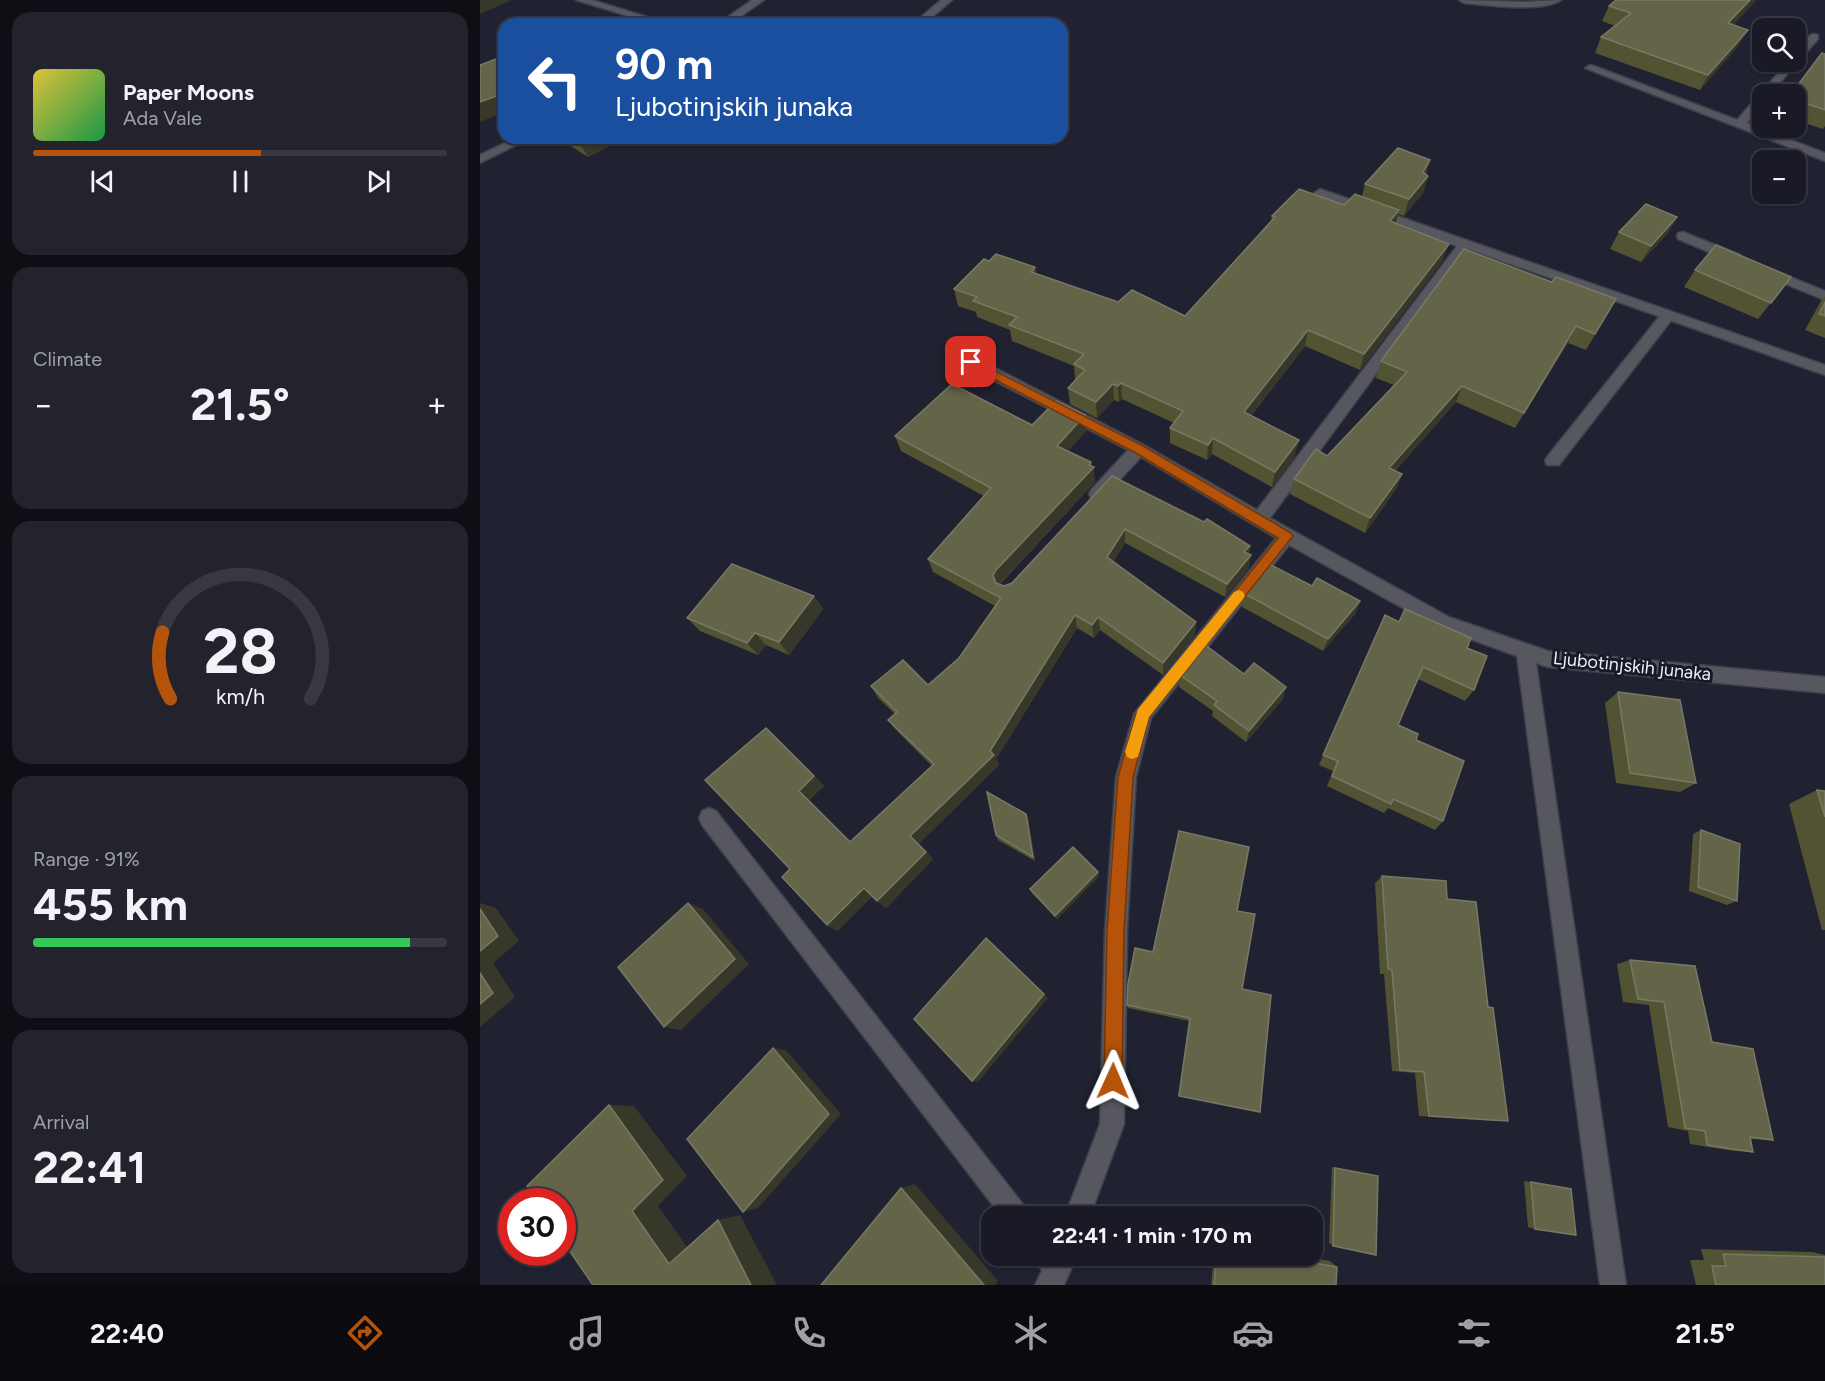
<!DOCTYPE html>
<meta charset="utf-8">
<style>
:root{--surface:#191a25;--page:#22232d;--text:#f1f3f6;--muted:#9fa1a7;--line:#373842;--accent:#b45309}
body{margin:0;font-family:Figtree,sans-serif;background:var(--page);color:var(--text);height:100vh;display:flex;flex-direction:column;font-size:22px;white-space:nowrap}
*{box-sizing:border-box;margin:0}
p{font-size:20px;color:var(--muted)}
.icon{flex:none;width:33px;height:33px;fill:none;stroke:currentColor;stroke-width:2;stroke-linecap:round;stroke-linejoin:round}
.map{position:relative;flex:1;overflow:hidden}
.drawer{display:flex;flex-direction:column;gap:12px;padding:12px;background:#0e0e14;width:480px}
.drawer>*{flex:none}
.hud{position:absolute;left:18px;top:18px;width:570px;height:126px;border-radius:18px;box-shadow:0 2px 4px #0004,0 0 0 2px var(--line);background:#1a4fa0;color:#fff;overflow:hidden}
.controls{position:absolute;left:1272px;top:18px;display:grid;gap:12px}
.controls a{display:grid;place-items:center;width:54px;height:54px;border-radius:12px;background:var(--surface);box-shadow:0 2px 4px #0004,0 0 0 2px var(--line);font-size:30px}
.speed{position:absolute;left:18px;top:1188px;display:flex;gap:12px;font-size:30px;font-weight:700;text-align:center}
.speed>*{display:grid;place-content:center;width:78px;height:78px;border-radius:50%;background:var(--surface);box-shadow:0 2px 4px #0004,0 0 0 2px var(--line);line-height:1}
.speed .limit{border:9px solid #d22;background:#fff;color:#111}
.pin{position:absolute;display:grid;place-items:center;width:51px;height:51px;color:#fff;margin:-26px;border-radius:12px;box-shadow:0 3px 9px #0006}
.me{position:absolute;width:66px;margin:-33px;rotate:1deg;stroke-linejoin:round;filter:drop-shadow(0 0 4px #0008)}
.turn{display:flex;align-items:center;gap:21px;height:126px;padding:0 18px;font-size:27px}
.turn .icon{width:78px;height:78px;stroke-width:2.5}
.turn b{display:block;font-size:42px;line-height:51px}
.big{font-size:45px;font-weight:700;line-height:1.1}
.drawer .tile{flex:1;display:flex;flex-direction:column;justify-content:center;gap:9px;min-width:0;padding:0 21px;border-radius:18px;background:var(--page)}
.drawer .dial{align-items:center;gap:0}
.dial svg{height:156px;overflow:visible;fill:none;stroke:var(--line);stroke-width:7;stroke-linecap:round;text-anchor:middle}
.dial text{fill:var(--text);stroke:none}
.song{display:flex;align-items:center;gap:18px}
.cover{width:72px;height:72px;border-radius:9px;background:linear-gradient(135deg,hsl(50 70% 55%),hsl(140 70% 35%))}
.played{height:6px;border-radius:3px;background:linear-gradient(90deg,var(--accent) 55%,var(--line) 55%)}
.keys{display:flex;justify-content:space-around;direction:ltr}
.heat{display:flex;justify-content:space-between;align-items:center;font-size:33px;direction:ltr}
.charge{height:9px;border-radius:4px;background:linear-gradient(90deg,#34c759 91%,var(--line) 0)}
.trip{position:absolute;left:501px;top:1206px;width:342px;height:60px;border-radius:18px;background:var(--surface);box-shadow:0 2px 4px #0004,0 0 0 2px var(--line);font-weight:700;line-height:60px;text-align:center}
.dock{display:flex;height:96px;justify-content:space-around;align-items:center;background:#0a0a0f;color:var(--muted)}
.dock .icon{width:42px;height:42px}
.dock .active{color:var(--accent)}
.dock b{font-size:27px;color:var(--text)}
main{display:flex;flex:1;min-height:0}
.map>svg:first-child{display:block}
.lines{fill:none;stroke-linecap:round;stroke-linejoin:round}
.lane-casing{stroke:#3e3f4d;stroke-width:3}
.street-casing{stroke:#3e3f4d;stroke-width:3}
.lane{fill:#57575f;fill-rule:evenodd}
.street{fill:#57575f;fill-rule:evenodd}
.wall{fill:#525333}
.shaded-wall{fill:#373829}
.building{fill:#636448;stroke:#787964;stroke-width:1.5}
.route{fill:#b45309;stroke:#753606;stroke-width:1.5}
.slow{fill:#f59e0b}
.labels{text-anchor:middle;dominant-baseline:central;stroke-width:6;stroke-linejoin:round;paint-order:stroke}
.street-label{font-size:18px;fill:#eeeff9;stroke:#181927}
</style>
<main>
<section class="drawer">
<div class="tile">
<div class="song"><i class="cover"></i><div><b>Paper Moons</b><p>Ada Vale</p></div></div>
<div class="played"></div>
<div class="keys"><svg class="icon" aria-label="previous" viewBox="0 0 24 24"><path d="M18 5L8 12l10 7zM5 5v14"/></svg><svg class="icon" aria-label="pause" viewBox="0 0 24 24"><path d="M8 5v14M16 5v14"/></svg><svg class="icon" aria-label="next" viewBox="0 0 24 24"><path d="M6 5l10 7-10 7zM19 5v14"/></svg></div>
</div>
<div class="tile"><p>Climate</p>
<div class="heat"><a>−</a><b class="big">21.5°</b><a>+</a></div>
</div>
<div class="tile dial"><svg viewBox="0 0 100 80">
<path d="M14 69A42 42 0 1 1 86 69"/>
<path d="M14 69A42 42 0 0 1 10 35" stroke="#b45309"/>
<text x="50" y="56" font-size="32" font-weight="700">28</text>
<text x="50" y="72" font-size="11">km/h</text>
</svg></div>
<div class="tile"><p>Range · 91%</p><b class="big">455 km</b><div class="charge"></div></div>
<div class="tile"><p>Arrival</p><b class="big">22:41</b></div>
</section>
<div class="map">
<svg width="1345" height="1285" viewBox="0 0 1345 1285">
<rect width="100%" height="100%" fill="#212231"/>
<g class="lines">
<defs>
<g id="lane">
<polygon points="1203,232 1260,255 1262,258 1255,262 1250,261 1198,239 1197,236 1198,233"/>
<polygon points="1286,267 1345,291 1345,300 1281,274 1279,271 1281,268"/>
<polygon points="1188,310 1195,315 1193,318 1079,465 1067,465 1065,461 1067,457 1183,312"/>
</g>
<g id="street">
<polygon points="96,0 112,0 190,24 174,24"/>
<polygon points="272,0 284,0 250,24 238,24"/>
<polygon points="461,0 472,0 444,24 433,24"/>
<path d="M979,0L1044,2L1081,0C1062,13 1008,5 984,3Z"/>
<polygon points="1334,34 1338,35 1338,39 1290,94 1282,94 1282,104 1267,123 1345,153 1345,161 1105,68 1110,65 1114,66 1257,120 1308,62 1316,62 1316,53 1330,35"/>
<polygon points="35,138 50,138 0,163 0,155"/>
<polygon points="840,189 1345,365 1345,375 988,249 790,518 969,617 1068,651 1345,677 1345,693 1068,667 1056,663 1146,1285 1120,1285 1037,656 957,627 809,545 671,718 656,777 647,931 644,1124 610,1216 585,1216 620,1124 625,931 636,777 654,714 796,538 661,457 623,498 617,500 611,498 609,494 611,490 648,450 486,366 484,362 491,357 496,358 664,445 777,510 977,246 836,196 834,193"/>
<polygon points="229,808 236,811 545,1207 548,1216 521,1216 222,825 219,818 222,811"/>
<polygon points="553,1256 597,1256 584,1285 555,1285 562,1271"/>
</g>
</defs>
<use href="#lane" class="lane-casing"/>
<use href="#street" class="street-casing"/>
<use href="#lane" class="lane"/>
<use href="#street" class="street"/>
</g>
<g class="wall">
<polygon points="1136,0 1276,0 1253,25 1259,45 1220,90 1115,53 1121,37 1135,26 1122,21 1129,6"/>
<polygon points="1345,54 1345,126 1343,129 1316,120 1316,94"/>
<polygon points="78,138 140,138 141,140 108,157"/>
<polygon points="950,160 946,174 948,176 943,193 924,216 918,214 916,223 963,260 880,370 825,346 771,416 815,456 792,487 732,454 727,460 690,443 690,428 694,423 642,399 639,402 634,400 617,418 590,404 588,388 595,380 594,366 532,341 530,330 497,317 496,312 478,306 474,289 509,261 555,267 556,273 638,302 705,316 791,221 792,216 864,205 882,196 885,184"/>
<polygon points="1197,217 1187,234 1161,262 1130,249 1139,232"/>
<polygon points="1215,270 1311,277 1278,319 1204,287"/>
<polygon points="1072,282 1136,299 1106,350 1088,343 1035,428 976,402 915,471 922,474 916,489 885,533 810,494 814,479 847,456 914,385 896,378 901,361"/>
<polygon points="1345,296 1345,338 1325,330 1341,301"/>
<polygon points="552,425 606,431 588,451 611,462 615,482 520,584 524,586 532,583 632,476 770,546 769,554 771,555 768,569 745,597 645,543 633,562 716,622 715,635 683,675 620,630 614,638 597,628 516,759 519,765 438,844 453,859 406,908 392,896 357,931 347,925 310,869 286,728 344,786 329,800 371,842 452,766 416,730 408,720 415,714 398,698 391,686 448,685 479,658 515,606 453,572 448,559 504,496 421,451 415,436"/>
<polygon points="832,586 880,601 875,614 843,651 762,607 765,594"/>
<polygon points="334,596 343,609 309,655 286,645 278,655 220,631 207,618"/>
<polygon points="905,615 919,622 987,648 994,690 985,701 938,679 918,725 936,740 963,821 955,830 908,808 904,813 847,786 853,771 839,765"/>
<polygon points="764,674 803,699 766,742 732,716 733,711 699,687 700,675"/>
<polygon points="1138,692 1216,783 1200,792 1136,783 1125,703"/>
<polygon points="1337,790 1345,791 1345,930 1342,930 1309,804"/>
<polygon points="548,818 555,861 518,840 516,835"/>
<polygon points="1221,830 1257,901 1247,905 1209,891 1213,834"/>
<polygon points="619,876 577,919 552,893 550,889"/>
<polygon points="902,876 967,899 1015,1121 939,1116 935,1073 912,1071 904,974 900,974 895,883"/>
<polygon points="757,911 762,989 780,1112 698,1096 709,1021 648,1008 647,1005 673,952"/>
<polygon points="1150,960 1232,1042 1293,1140 1271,1139 1273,1152 1254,1151 1210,1144 1208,1131 1188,1127 1169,1005 1143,1002 1137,964"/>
<polygon points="852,1167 894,1175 853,1246 849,1243"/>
<polygon points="1044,1181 1091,1189 1055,1229 1048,1227"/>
<polygon points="1221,1249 1332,1252 1345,1255 1345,1285 1216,1285 1210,1260 1224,1260"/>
<polygon points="734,1256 820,1256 850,1261 857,1267 856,1285 731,1285"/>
</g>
<g class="shaded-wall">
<polygon points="0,0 32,0 0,14"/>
<polygon points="1270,0 1276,0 1240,39 1248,23"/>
<polygon points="1268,30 1259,45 1220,90 1228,75"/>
<polygon points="22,94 24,97 24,112 0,122 0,102"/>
<polygon points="107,138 140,138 141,140 108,157 99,142"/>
<polygon points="950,160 945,176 948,176 943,193 924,216 929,199"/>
<polygon points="919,210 915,226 910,221"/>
<polygon points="1197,217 1187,234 1161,262 1171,246"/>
<polygon points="969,244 963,260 880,370 884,354"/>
<polygon points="1096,326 1088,343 1035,428 1044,413"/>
<polygon points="828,330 825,346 762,427 764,412"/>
<polygon points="641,383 642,399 639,402 638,386"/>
<polygon points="633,384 634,400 617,418 616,402"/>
<polygon points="982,386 976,402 904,483 909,468"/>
<polygon points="605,415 606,431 579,461 577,446"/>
<polygon points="733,438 732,454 727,460 728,445"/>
<polygon points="819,440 815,456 792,487 795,472"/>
<polygon points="611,462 612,469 614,467 615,482 520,583 517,589 513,575 516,570"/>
<polygon points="922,474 916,489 885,533 890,518"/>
<polygon points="645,529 645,543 628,571 627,557"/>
<polygon points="770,546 768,559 771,555 768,569 745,597 747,584 764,552"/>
<polygon points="334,596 343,609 309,655 299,642"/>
<polygon points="880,601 875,614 843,651 848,639"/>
<polygon points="595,615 597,628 516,759 519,765 438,845 430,836 510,751"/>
<polygon points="618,617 620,630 614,638 612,625"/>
<polygon points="716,622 715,635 683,675 683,663"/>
<polygon points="275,633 286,645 278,655 267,643"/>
<polygon points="806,687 803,699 766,742 769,731"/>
<polygon points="334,776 344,786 329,800 379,850 319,791"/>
<polygon points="546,814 548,818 555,861 553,857"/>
<polygon points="446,852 453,859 406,908 397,901"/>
<polygon points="618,872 619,876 577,919 575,916"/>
<polygon points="384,888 393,895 357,931 347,925"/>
<polygon points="0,903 16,908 39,941 13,963 35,997 0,1027"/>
<polygon points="208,903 223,909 269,964 201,1030 184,1027"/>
<polygon points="564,994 568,998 498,1082 492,1081"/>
<polygon points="293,1048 306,1050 361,1114 278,1208 263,1212"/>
<polygon points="129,1105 154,1106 207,1176 178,1206 214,1257 189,1264 152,1211"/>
<polygon points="435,1184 518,1281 515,1285 504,1285 421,1188"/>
<polygon points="260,1215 297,1285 271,1285 238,1220"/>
</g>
<g class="building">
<polygon points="1136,0 1270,0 1248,23 1268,30 1228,75 1121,37 1151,13 1129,6"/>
<polygon points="115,19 130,24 103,24"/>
<polygon points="1342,53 1345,54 1345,110 1316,100 1316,94 1311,94"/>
<polygon points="24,56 24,95 22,94 0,102 0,65"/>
<polygon points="93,138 107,138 99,142"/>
<polygon points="918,148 950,160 943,172 948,176 929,199 885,184"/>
<polygon points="819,189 864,205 875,194 919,210 910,221 969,244 884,354 828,330 764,412 819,440 795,472 733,438 728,445 690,428 703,411 641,383 638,386 633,384 616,402 588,388 605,370 594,364 604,354 529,325 537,317 493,301 497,297 474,289 504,259 509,261 516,254 555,267 551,272 638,302 652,290 705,316 795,217 792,216"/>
<polygon points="1166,204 1197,217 1171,246 1139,232"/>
<polygon points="1236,245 1311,277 1291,303 1215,270"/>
<polygon points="984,249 1072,282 1076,277 1136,299 1115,334 1096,326 1044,413 982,386 909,468 922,474 890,518 814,479 836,449 847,456 927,372 901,361"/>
<polygon points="1345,302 1345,316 1339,314"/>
<polygon points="472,384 552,425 576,401 605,415 577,446 611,462 609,465 614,467 516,570 513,575 516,583 524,586 532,583 632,476 724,522 727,519 770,546 764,552 771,555 747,584 645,529 627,557 716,622 683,663 618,617 612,625 595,615 510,751 514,755 430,836 446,852 397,901 384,888 347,925 302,877 310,869 225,780 286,728 334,776 319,791 370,842 454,764 408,720 417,712 391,686 423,660 448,685 479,658 521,598 448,559 511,488 415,436"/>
<polygon points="252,564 334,596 299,642 275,633 267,643 207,618"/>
<polygon points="789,564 832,586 837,578 880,601 848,639 765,594"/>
<polygon points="925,609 991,638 987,648 1007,656 994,690 943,667 918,725 938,734 936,740 984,761 963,821 913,799 911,804 852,776 858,761 843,755 905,615 919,622"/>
<polygon points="724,644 764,674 774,663 806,687 769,731 734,705 737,701 700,675"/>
<polygon points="1138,692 1200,700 1216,783 1150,773"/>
<polygon points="1337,790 1345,791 1345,817"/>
<polygon points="507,792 546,814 553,857 516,835"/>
<polygon points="1221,830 1260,844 1257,901 1218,887"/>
<polygon points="699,831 769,847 757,911 775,914 762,989 791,995 780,1112 699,1096 710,1018 647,1005 648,984 655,948 673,952"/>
<polygon points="593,847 618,872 575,916 550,889"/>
<polygon points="902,876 966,881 967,899 996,902 1008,1007 1013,1008 1028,1121 949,1116 944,1072 920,1070 912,970 908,969"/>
<polygon points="208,903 255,959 184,1027 138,967"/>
<polygon points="0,909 18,936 0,951"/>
<polygon points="506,938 564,994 492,1081 434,1019"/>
<polygon points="1150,960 1215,966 1232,1042 1273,1049 1293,1140 1270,1137 1273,1152 1227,1145 1225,1131 1205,1128 1184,1002 1158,999"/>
<polygon points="0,973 13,993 0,1004"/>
<polygon points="293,1048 349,1114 263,1212 207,1139"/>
<polygon points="129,1105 183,1180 152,1211 189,1264 238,1220 271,1285 113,1285 82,1240 82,1202 57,1202 47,1186"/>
<polygon points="855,1168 898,1176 896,1255 853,1246"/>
<polygon points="1051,1182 1091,1189 1096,1235 1055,1229"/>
<polygon points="421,1188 504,1285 341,1285"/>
<polygon points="1243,1254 1345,1257 1345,1285 1236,1285 1232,1266 1246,1266"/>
<polygon points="737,1256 796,1256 857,1267 856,1285 734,1285"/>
</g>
<polygon class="route" points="491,359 663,446 811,533 813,536 669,717 653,777 644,931 642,1081 639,1088 633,1090 626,1088 624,1081 627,931 638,777 656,714 798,538 654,452 487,365 487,360"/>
<polygon class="slow" points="759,590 763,592 765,596 763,599 669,717 658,757 652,759 647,757 645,752 658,709 754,592"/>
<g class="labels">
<g class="street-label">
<text transform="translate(1152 666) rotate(6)">Ljubotinjskih junaka</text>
</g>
</g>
</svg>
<div class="controls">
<a><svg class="icon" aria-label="search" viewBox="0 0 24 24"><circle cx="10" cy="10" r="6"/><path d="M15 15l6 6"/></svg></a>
<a>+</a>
<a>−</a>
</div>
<div class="speed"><div class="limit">30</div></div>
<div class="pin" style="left:491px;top:362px;background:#d93025"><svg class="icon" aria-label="arrive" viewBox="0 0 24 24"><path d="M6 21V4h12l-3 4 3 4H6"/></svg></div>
<svg class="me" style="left:633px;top:1081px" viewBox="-20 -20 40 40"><path d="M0-17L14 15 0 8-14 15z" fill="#b45309" stroke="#fff" stroke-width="4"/></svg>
<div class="trip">22:41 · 1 min · 170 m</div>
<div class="hud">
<div class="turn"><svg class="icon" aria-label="left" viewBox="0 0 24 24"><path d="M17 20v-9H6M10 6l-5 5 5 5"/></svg><div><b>90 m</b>Ljubotinjskih junaka</div></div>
</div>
</div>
</main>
<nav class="dock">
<b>22:40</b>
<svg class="icon active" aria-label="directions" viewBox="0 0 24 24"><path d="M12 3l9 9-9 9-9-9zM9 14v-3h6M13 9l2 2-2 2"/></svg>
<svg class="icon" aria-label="music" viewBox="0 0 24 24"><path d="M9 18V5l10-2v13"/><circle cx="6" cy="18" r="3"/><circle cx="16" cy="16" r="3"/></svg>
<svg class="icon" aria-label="phone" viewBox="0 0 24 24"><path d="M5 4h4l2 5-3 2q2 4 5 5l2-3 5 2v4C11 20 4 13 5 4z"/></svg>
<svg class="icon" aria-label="climate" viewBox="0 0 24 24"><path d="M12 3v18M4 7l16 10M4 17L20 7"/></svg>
<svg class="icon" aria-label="car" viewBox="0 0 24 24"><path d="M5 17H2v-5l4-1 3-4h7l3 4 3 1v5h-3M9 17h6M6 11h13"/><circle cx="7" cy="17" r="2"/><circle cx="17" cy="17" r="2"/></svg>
<svg class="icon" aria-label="filters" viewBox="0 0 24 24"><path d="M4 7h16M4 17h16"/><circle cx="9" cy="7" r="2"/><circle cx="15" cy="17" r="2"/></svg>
<b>21.5°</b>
</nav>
